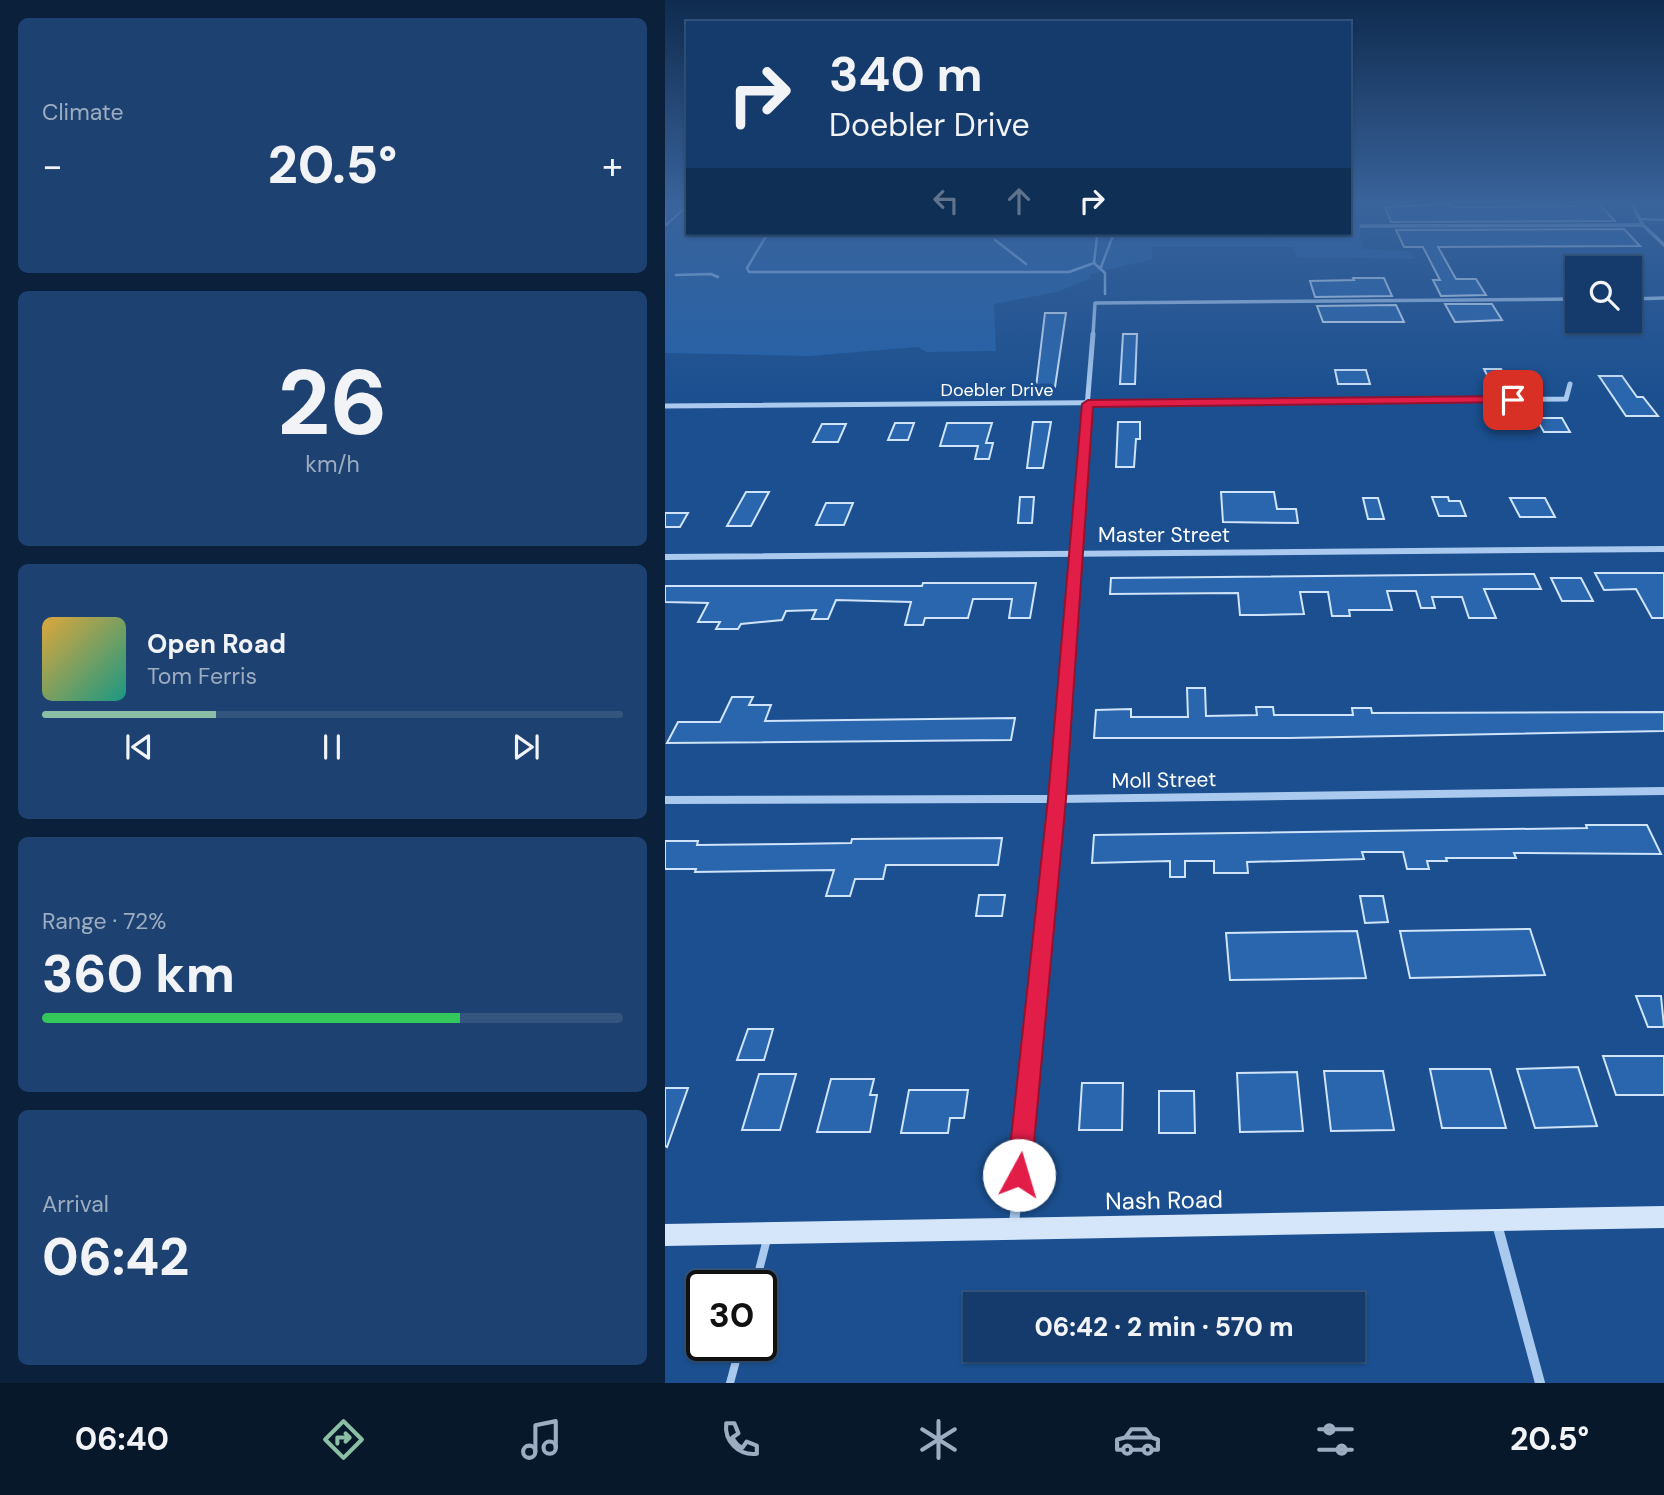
<!DOCTYPE html>
<meta charset="utf-8">
<style>
:root{--surface:#143b6b;--page:#1d4271;--text:#f1f3f6;--muted:#9dadc1;--line:#33557e;--accent:#8abfa5}
body{margin:0;font-family:"DM Sans",sans-serif;background:var(--page);color:var(--text);height:100vh;display:flex;flex-direction:column;font-size:26px;white-space:nowrap}
*{box-sizing:border-box;margin:0}
p{font-size:23px;color:var(--muted)}
.icon{flex:none;width:38px;height:38px;fill:none;stroke:currentColor;stroke-width:2;stroke-linecap:round;stroke-linejoin:round}
.map{position:relative;flex:1;overflow:hidden}
.panel{display:flex;flex-direction:column;gap:18px;padding:18px;background:#0b203b;width:665px}
.panel>*{flex:none}
.banner{position:absolute;left:21px;top:21px;width:665px;height:214px;border-radius:0px;box-shadow:0 2px 5px #0004,0 0 0 2px var(--line);background:#143b6b;color:var(--text);overflow:hidden}
.tools{position:absolute;left:900px;top:256px;display:grid;gap:14px}
.tools a{display:grid;place-items:center;width:77px;height:77px;border-radius:0px;background:var(--surface);box-shadow:0 2px 5px #0004,0 0 0 2px var(--line);font-size:35px}
.speed{position:absolute;left:21px;top:1270px;display:flex;gap:14px;font-size:35px;font-weight:700;text-align:center}
.speed>*{display:grid;place-content:center;width:91px;height:91px;border-radius:50%;background:var(--surface);box-shadow:0 2px 5px #0004,0 0 0 2px var(--line);line-height:1}
.speed .limit{border:4px solid #111;border-radius:10px;background:#fff;color:#111}
.pin{position:absolute;display:grid;place-items:center;width:60px;height:60px;color:#fff;margin:-30px;border-radius:14px;box-shadow:0 4px 10px #0006}
.me{position:absolute;width:77px;margin:-38px;rotate:6deg;stroke-linejoin:round;filter:drop-shadow(0 0 5px #0008)}
.turn{display:flex;align-items:center;gap:24px;height:147px;padding:0 28px;font-size:32px}
.turn .icon{width:91px;height:91px;stroke-width:2.5}
.turn b{display:block;font-size:49px;line-height:60px}
.lanes{display:flex;align-items:center;height:66px;padding:0 28px;background:#0003;justify-content:center;gap:35px;direction:ltr}
.lanes .off{opacity:.35}
.big{font-size:52px;font-weight:800;line-height:1.1}
.panel .card{flex:1;display:flex;flex-direction:column;justify-content:center;gap:10px;min-width:0;padding:0 24px;border-radius:10px;background:var(--page)}
.panel .dial{align-items:center;gap:0}
.dial b{font-size:91px;line-height:1}
.song{display:flex;align-items:center;gap:21px}
.cover{width:84px;height:84px;border-radius:10px;background:linear-gradient(135deg,hsl(40 70% 55%),hsl(170 70% 35%))}
.played{height:7px;border-radius:4px;background:linear-gradient(90deg,var(--accent) 30%,var(--line) 30%)}
.keys{display:flex;justify-content:space-around;direction:ltr}
.heat{display:flex;justify-content:space-between;align-items:center;font-size:38px;direction:ltr}
.charge{height:10px;border-radius:5px;background:linear-gradient(90deg,#34c759 72%,var(--line) 0)}
.trip{position:absolute;left:298px;top:1292px;width:402px;height:70px;border-radius:0px;background:var(--surface);box-shadow:0 2px 5px #0004,0 0 0 2px var(--line);font-weight:800;line-height:70px;text-align:center}
.tab-bar{display:flex;height:112px;justify-content:space-around;align-items:center;background:#08182b;color:var(--muted)}
.tab-bar .icon{width:49px;height:49px}
.tab-bar .selected{color:var(--accent)}
.tab-bar b{font-size:32px;color:var(--text)}
main{display:flex;flex:1;min-height:0}
.map>svg:first-child{display:block}
.green{fill:#2461a8}
.lines{fill:none;stroke-linecap:round;stroke-linejoin:round}
.stream{stroke:#9cc4f0;stroke-width:2.5}
.building{fill:#2a66ad;stroke:#cfe3fa;stroke-width:2}
.service-far1{stroke:#a9c9ee;stroke-width:2.5}
.service{stroke:#a9c9ee;stroke-width:8}
.minor-far4{stroke:#a9c9ee;stroke-width:3.5}
.minor-far3{stroke:#a9c9ee;stroke-width:5}
.minor-far2{stroke:#a9c9ee;stroke-width:6}
.minor-far1{stroke:#a9c9ee;stroke-width:8}
.minor{stroke:#a9c9ee;stroke-width:10}
.secondary{fill:#d6e6fa;fill-rule:evenodd}
.route{fill:#e11d48;stroke:#92132f;stroke-width:2}
.labels{text-anchor:middle;dominant-baseline:central;stroke-width:7;stroke-linejoin:round;paint-order:stroke}
.far-street-label{font-size:18px;fill:#fff;stroke:#1b4f8f}
.street-label{font-size:21px;fill:#fff;stroke:#1b4f8f}
.near-street-label{font-size:24px;fill:#fff;stroke:#1b4f8f}
</style>
<main>
<section class="panel">
<div class="card"><p>Climate</p>
<div class="heat"><a>−</a><b class="big">20.5°</b><a>+</a></div>
</div>
<div class="card dial"><b>26</b><p>km/h</p></div>
<div class="card">
<div class="song"><i class="cover"></i><div><b>Open Road</b><p>Tom Ferris</p></div></div>
<div class="played"></div>
<div class="keys"><svg class="icon" aria-label="previous" viewBox="0 0 24 24"><path d="M18 5L8 12l10 7zM5 5v14"/></svg><svg class="icon" aria-label="pause" viewBox="0 0 24 24"><path d="M8 5v14M16 5v14"/></svg><svg class="icon" aria-label="next" viewBox="0 0 24 24"><path d="M6 5l10 7-10 7zM19 5v14"/></svg></div>
</div>
<div class="card"><p>Range · 72%</p><b class="big">360 km</b><div class="charge"></div></div>
<div class="card"><p>Arrival</p><b class="big">06:42</b></div>
</section>
<div class="map">
<svg width="999" height="1383" viewBox="0 0 999 1383">
<rect width="100%" height="100%" fill="#1b4f8f"/>
<polygon class="green" points="20,213 23,213 23,233 684,233 684,216 693,224 698,249 743,251 751,259 632,257 629,247 487,247 487,259 426,274 424,279 392,292 329,304 331,351 261,352 253,347 145,356 0,353 0,222 10,222"/>
<g class="lines">
<g class="stream">
<polyline points="103,233 82,268 84,272 404,272 429,263"/>
<polyline points="432,237 429,263 440,273 440,294"/>
<polyline points="330,240 361,264"/>
<polyline points="436,267 449,233"/>
<polyline points="11,275 46,274 53,277"/>
</g>
</g>
<g class="building">
<polygon points="0,203 23,203 23,205 0,226"/>
<polygon points="910,203 933,203 950,221 726,222 720,207 787,204 789,207 912,206"/>
<polygon points="959,229 975,246 773,247 791,279 811,279 821,295 776,296 768,280 775,280 758,247 739,247 731,230"/>
<polygon points="688,278 719,278 727,296 650,297 645,281 689,280"/>
<polygon points="780,304 827,304 837,320 790,322"/>
<polygon points="731,305 739,322 658,322 652,306"/>
<polygon points="380,313 401,313 390,387 371,387"/>
<polygon points="458,334 472,334 470,384 455,384"/>
<polygon points="819,369 836,369 844,383 826,383"/>
<polygon points="670,370 701,370 705,384 673,384"/>
<polygon points="934,376 957,376 972,397 978,397 993,416 961,416"/>
<polygon points="871,418 897,418 905,432 879,432"/>
<polygon points="368,422 386,422 378,468 362,468"/>
<polygon points="453,422 475,422 475,439 471,439 469,467 451,467"/>
<polygon points="230,423 249,423 243,440 223,440"/>
<polygon points="282,423 327,423 321,443 328,443 324,459 310,459 313,446 275,446"/>
<polygon points="157,424 181,424 173,442 148,442"/>
<polygon points="81,492 104,492 86,526 62,526"/>
<polygon points="556,492 609,492 612,509 631,509 633,523 558,522"/>
<polygon points="355,497 369,497 367,523 353,523"/>
<polygon points="767,497 783,497 784,501 795,501 801,516 774,516"/>
<polygon points="698,498 713,498 719,519 703,519"/>
<polygon points="845,498 880,498 890,517 855,517"/>
<polygon points="161,503 188,503 179,525 151,525"/>
<polygon points="0,513 23,513 15,527 0,527"/>
<polygon points="930,573 999,573 999,618 987,618 971,589 939,590"/>
<polygon points="869,574 876,589 819,589 831,618 804,618 797,597 767,597 770,608 756,608 751,591 722,591 727,610 684,610 685,616 667,616 663,592 635,592 639,614 596,615 575,615 573,593 445,594 446,578"/>
<polygon points="886,578 916,578 928,601 897,601"/>
<polygon points="258,583 371,583 365,618 344,618 347,599 308,599 303,618 260,618 258,625 240,625 246,602 171,600 163,619 147,619 151,610 121,611 117,620 76,624 73,629 51,629 55,622 33,622 43,603 0,602 0,586 257,586"/>
<polygon points="522,688 540,688 541,716 592,715 591,707 608,707 609,715 688,715 687,708 706,708 707,713 999,712 999,731 624,738 429,738 431,710 466,709 466,717 523,717"/>
<polygon points="67,697 88,697 84,705 106,705 100,721 350,718 346,740 2,743 13,722 55,722"/>
<polygon points="921,825 982,825 996,854 849,853 851,858 781,858 782,861 762,861 764,869 742,869 738,852 697,852 699,859 582,862 583,873 549,873 549,861 520,861 520,877 505,877 505,861 427,863 429,835 922,828"/>
<polygon points="337,838 333,865 221,865 218,879 190,879 185,896 161,896 169,870 30,872 31,869 0,869 0,841 33,841 32,845 126,844 186,843 187,839"/>
<polygon points="314,895 340,895 337,916 311,916"/>
<polygon points="695,896 718,896 723,922 700,923"/>
<polygon points="865,929 880,975 745,978 735,931"/>
<polygon points="692,931 701,978 565,980 561,933"/>
<polygon points="971,996 996,996 999,1027 983,1027"/>
<polygon points="83,1029 108,1029 99,1060 72,1060"/>
<polygon points="938,1056 999,1056 999,1095 951,1095"/>
<polygon points="913,1067 932,1126 870,1128 852,1069"/>
<polygon points="765,1069 825,1069 841,1128 777,1128"/>
<polygon points="659,1071 718,1071 729,1130 666,1131"/>
<polygon points="632,1072 638,1131 575,1132 572,1073"/>
<polygon points="94,1074 131,1074 115,1130 77,1130"/>
<polygon points="166,1079 209,1079 205,1095 212,1095 205,1132 152,1132"/>
<polygon points="417,1083 458,1083 457,1130 414,1130"/>
<polygon points="0,1088 23,1088 2,1147 0,1146"/>
<polygon points="244,1090 303,1090 299,1118 285,1118 283,1133 236,1133"/>
<polygon points="494,1091 529,1091 530,1133 494,1133"/>
</g>
<g class="lines">
<polyline class="service-far1" points="975,219 999,220"/>
<g class="service">
<polyline points="90,1286 102,1239"/>
<polyline points="65,1383 75,1346"/>
</g>
<g class="minor-far4">
<polyline points="966,203 978,225 999,245"/>
<polyline points="696,226 978,225"/>
<polyline points="964,299 999,298"/>
<polyline points="428,335 430,303 912,299"/>
</g>
<g class="minor-far3">
<polyline points="0,406 901,399 905,384"/>
<polyline points="414,505 428,334"/>
</g>
<g class="minor-far2">
<polyline points="0,557 999,549"/>
<polyline points="398,726 415,504"/>
</g>
<g class="minor-far1">
<polyline points="0,800 392,799 999,791"/>
<polyline points="370,1012 398,724"/>
</g>
<g class="minor">
<polyline points="349,1224 371,1011"/>
<polyline points="832,1224 875,1383"/>
</g>
<polygon class="secondary" points="999,1206 999,1228 0,1246 0,1224"/>
</g>
<linearGradient id="sky" x2="0" y2="1"><stop stop-color="#0f2b4f"/><stop offset="0.51" stop-color="#39639b"/><stop offset="1" stop-color="#39639b" stop-opacity="0"/></linearGradient>
<rect width="999" height="397" fill="url(#sky)"/>
<polygon class="route" points="848,396 852,397 852,402 428,407 401,799 366,1175 363,1184 354,1187 345,1184 342,1175 383,799 417,404 423,400"/>
<g class="labels">
<g class="far-street-label">
<text x="332" y="390">Doebler Drive</text>
</g>
<g class="street-label">
<text x="499" y="535">Master Street</text>
<text transform="translate(499 780) rotate(-1)">Moll Street</text>
</g>
<g class="near-street-label">
<text transform="translate(499 1200) rotate(-1)">Nash Road</text>
</g>
</g>
</svg>
<div class="tools">
<a><svg class="icon" aria-label="search" viewBox="0 0 24 24"><circle cx="10" cy="10" r="6"/><path d="M15 15l6 6"/></svg></a>
</div>
<div class="speed"><div class="limit">30</div></div>
<div class="pin" style="left:848px;top:400px;background:#d93025"><svg class="icon" aria-label="arrive" viewBox="0 0 24 24"><path d="M6 21V4h12l-3 4 3 4H6"/></svg></div>
<svg class="me" style="left:354px;top:1175px" viewBox="-20 -20 40 40"><circle r="19" fill="#fff"/><path d="M0-13L10 11 0 6-10 11z" fill="#e11d48"/></svg>
<div class="trip">06:42 · 2 min · 570 m</div>
<div class="banner">
<div class="turn"><svg class="icon" aria-label="right" viewBox="0 0 24 24"><path d="M7 20v-9h11M14 6l5 5-5 5"/></svg><div><b>340 m</b>Doebler Drive</div></div>
<div class="lanes"><svg class="icon off" aria-label="left" viewBox="0 0 24 24"><path d="M17 20v-9H6M10 6l-5 5 5 5"/></svg><svg class="icon off" aria-label="ahead" viewBox="0 0 24 24"><path d="M12 20V5M6 11l6-6 6 6"/></svg><svg class="icon" aria-label="right" viewBox="0 0 24 24"><path d="M7 20v-9h11M14 6l5 5-5 5"/></svg></div>
</div>
</div>
</main>
<nav class="tab-bar">
<b>06:40</b>
<svg class="icon selected" aria-label="directions" viewBox="0 0 24 24"><path d="M12 3l9 9-9 9-9-9zM9 14v-3h6M13 9l2 2-2 2"/></svg>
<svg class="icon" aria-label="music" viewBox="0 0 24 24"><path d="M9 18V5l10-2v13"/><circle cx="6" cy="18" r="3"/><circle cx="16" cy="16" r="3"/></svg>
<svg class="icon" aria-label="phone" viewBox="0 0 24 24"><path d="M5 4h4l2 5-3 2q2 4 5 5l2-3 5 2v4C11 20 4 13 5 4z"/></svg>
<svg class="icon" aria-label="climate" viewBox="0 0 24 24"><path d="M12 3v18M4 7l16 10M4 17L20 7"/></svg>
<svg class="icon" aria-label="car" viewBox="0 0 24 24"><path d="M5 17H2v-5l4-1 3-4h7l3 4 3 1v5h-3M9 17h6M6 11h13"/><circle cx="7" cy="17" r="2"/><circle cx="17" cy="17" r="2"/></svg>
<svg class="icon" aria-label="filters" viewBox="0 0 24 24"><path d="M4 7h16M4 17h16"/><circle cx="9" cy="7" r="2"/><circle cx="15" cy="17" r="2"/></svg>
<b>20.5°</b>
</nav>
